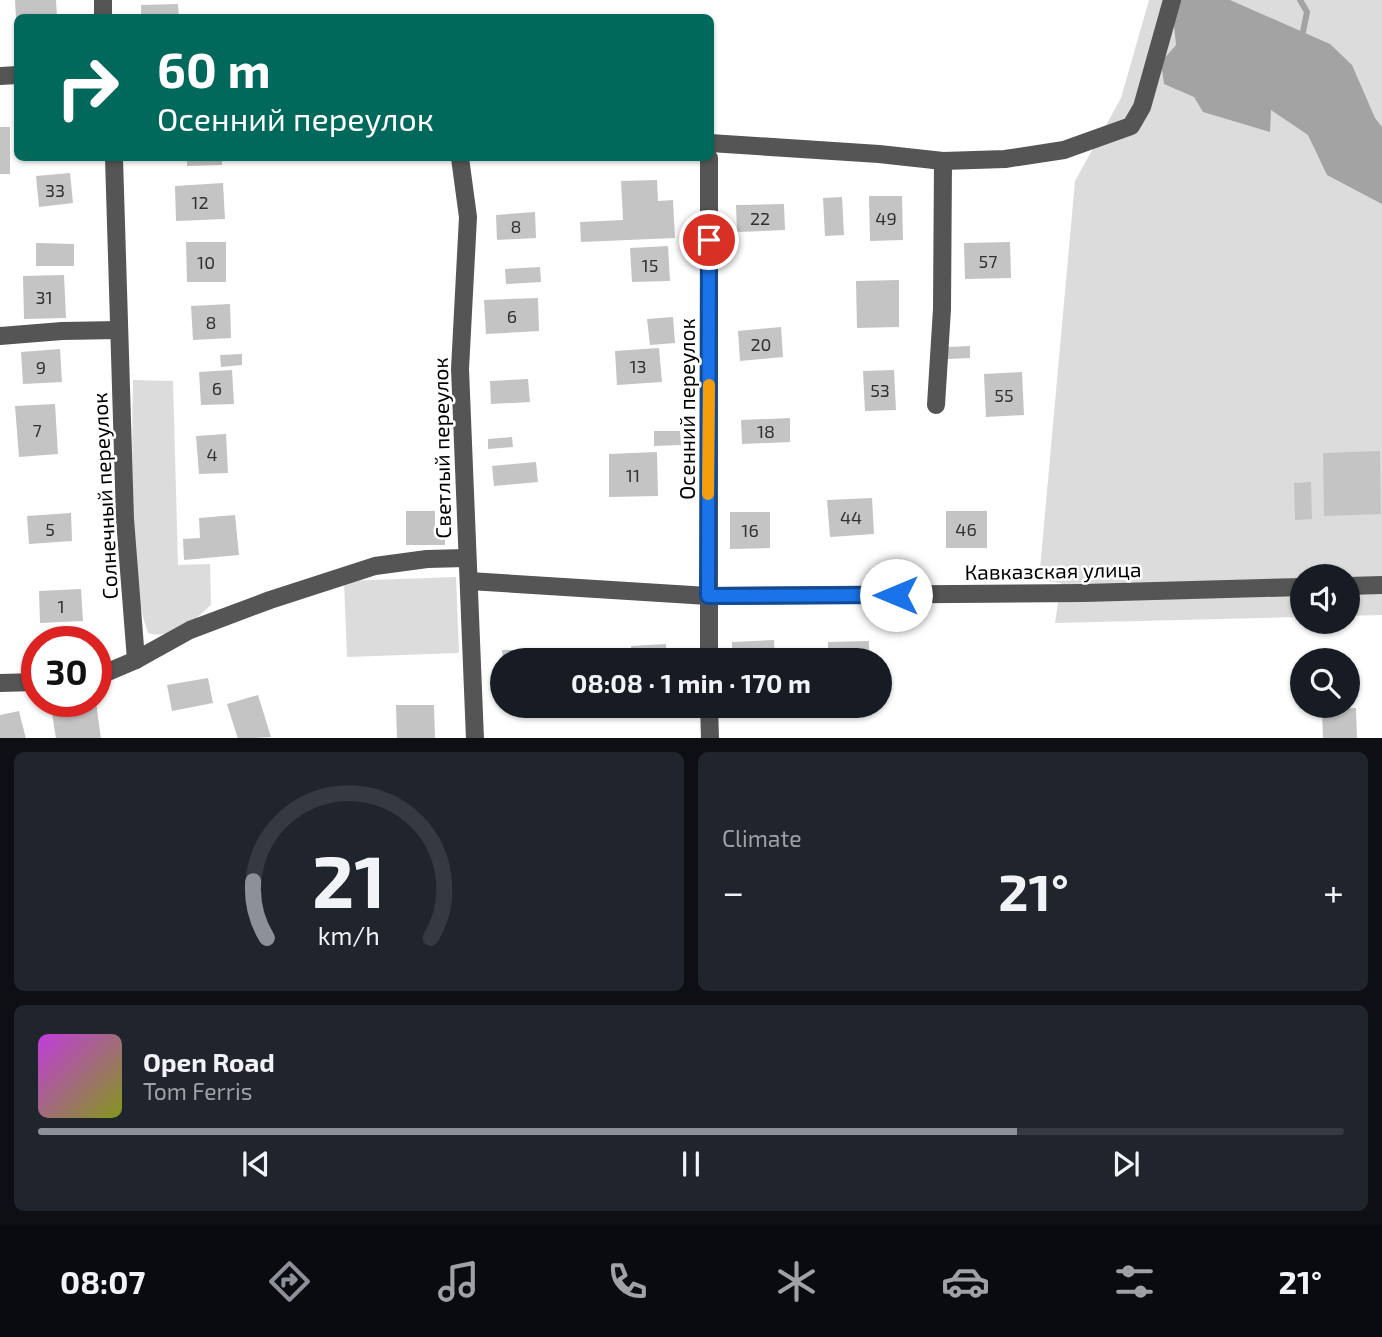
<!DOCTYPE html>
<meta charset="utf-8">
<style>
:root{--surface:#171b24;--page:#20242c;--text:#f1f3f6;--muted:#9ea1a6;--line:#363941;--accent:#8c9099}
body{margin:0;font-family:"Exo 2",sans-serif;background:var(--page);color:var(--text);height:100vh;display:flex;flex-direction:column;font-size:26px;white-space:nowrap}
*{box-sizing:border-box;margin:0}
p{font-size:23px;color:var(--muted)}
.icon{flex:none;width:38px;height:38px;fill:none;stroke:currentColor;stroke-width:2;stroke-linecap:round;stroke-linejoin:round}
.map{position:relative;height:738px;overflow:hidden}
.details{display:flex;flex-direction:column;gap:14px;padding:14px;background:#0d0f14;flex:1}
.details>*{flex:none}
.guide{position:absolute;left:14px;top:14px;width:700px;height:147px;border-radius:10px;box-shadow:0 2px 5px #0004;background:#00695c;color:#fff;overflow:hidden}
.tools{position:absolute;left:1290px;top:564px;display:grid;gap:14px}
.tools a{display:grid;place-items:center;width:70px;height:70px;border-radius:50%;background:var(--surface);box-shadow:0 2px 5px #0004;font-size:35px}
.speed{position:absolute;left:21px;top:626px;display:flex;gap:14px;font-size:35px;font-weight:700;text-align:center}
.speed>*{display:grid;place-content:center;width:91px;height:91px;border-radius:50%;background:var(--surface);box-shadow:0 2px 5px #0004;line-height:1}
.speed .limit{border:10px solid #d22;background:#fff;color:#111}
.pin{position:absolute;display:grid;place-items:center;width:60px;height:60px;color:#fff;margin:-30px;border:4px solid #fff;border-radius:50%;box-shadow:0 2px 7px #0007}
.me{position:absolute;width:77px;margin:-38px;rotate:270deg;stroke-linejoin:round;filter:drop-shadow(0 0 5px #0008)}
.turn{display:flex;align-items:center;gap:24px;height:147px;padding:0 28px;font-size:32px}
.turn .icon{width:91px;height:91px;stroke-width:2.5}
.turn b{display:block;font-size:49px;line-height:60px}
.big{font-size:52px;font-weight:700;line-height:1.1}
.details .card{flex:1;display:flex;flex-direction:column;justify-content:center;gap:10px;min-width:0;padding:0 24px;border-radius:10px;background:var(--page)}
.details .dial{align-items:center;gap:0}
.dial svg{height:182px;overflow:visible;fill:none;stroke:var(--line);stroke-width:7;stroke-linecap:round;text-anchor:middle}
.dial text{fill:var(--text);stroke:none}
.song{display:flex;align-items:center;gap:21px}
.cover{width:84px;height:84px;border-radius:10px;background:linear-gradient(135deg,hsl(290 70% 55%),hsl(70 70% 35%))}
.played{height:7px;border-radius:4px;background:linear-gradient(90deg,var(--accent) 75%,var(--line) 75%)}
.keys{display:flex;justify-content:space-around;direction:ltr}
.heat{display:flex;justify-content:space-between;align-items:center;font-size:38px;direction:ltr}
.details .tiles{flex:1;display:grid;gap:14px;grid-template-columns:1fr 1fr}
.card:last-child{grid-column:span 2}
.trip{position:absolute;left:490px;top:648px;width:402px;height:70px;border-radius:35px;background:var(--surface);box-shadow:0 2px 5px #0004;font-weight:700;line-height:70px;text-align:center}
.menu{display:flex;height:112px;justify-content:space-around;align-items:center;background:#090b0e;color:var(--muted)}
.menu .icon{width:49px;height:49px}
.menu .active{color:var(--accent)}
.menu b{font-size:32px;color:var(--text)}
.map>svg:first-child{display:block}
.green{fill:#dcdcdc}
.water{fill:#a3a3a3}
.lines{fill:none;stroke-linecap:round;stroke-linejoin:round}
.stream{stroke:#a3a3a3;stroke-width:6}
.building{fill:#c4c4c4}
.minor{stroke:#555;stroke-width:18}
.route-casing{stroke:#114b97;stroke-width:18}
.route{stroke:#1a73e8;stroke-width:12}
.slow{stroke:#f59e0b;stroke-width:12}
.labels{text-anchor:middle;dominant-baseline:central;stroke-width:5;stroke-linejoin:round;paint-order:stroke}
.number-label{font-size:18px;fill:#313131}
.street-label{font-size:21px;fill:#000;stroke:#fff}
</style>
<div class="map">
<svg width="1382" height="739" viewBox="0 0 1382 739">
<rect width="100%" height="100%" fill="#fff"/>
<g class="green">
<polygon points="1149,0 1178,0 1173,17 1176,41 1193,0 1382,0 1382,615 1348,616 1348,576 1302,576 1302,617 1055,623 1061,583 1039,580 1075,181 1121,98"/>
<path d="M133,380L173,381L178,565L210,564L211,605C193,621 174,640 148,633C134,592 134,552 133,510C132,466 132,423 133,380Z"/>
<polygon points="456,577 459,653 347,657 344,581"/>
</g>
<polygon class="water" points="1178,0 1230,0 1330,44 1352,65 1375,118 1382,127 1382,204 1327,175 1308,135 1271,110 1270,132 1203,112 1194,97 1164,84 1161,62 1176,45 1173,17"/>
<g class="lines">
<polyline class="stream" points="1300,0 1307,12 1303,32"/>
</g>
<g class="building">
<polygon points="15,0 56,0 57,18 16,18"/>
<polygon points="178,4 179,18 141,18 141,5"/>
<rect x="0" y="127" width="10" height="47"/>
<polygon points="187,158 222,158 222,165 187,166"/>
<polygon points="70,173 73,203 39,207 36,176"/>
<polygon points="657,180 658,201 673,200 675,238 581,242 580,222 623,220 621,181"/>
<polygon points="223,183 225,219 176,221 175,186"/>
<polygon points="869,196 902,196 903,240 870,241"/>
<polygon points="842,197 844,235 825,236 823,198"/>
<polygon points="784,204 785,230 737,232 736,205"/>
<polygon points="535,212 536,238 497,240 496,215"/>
<polygon points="186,242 226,242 226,282 187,282"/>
<polygon points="1010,242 1011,278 965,279 964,243"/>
<polygon points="36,243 74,244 74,266 36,266"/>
<polygon points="668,246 670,281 632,282 630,248"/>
<polygon points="540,267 541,282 506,284 505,269"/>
<polygon points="64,275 66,318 24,319 23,276"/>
<polygon points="899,280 899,327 857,328 856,281"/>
<polygon points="538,298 539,331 486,334 484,300"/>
<polygon points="230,304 231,338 193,340 191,306"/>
<polygon points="673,317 675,343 650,345 647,319"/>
<polygon points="781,327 783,357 740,361 738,331"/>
<polygon points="970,346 970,358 948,359 948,347"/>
<polygon points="659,348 662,382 617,385 615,351"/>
<polygon points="60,349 62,382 23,384 21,352"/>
<polygon points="242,354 242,365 221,367 220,355"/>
<polygon points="232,370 234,404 201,405 199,372"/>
<polygon points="894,370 896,410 865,411 863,371"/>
<polygon points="1022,372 1024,415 986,417 984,374"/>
<polygon points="528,379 530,402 491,404 490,381"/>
<polygon points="55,404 58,454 19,457 15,406"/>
<polygon points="790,418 790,442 742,444 741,420"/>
<polygon points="654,431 680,431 681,445 654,446"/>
<polygon points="226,434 228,473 199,474 196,436"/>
<polygon points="512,437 513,447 488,449 488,439"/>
<polygon points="1380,451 1381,514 1324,516 1323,453"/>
<polygon points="657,452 658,496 609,497 609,454"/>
<polygon points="536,462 538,482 494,486 492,466"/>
<polygon points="1311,482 1312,519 1295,520 1294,483"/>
<polygon points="872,498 874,534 830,537 827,500"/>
<polygon points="406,511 435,511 435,533 445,533 445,545 406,545"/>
<rect x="946" y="511" width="41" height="37"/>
<polygon points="730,512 770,512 770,548 730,549"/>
<polygon points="71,513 72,541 29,544 27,516"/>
<polygon points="235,515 239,555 184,560 183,539 200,538 199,518"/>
<polygon points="81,589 83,621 40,623 39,591"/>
<polygon points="774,640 775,660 732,660 732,642"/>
<polygon points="869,641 869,660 828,660 828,642"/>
<polygon points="666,644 667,660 632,660 631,646"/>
<polygon points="550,649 551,660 503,660 502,650"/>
<polygon points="208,678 213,703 172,711 167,685"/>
<polygon points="258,695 271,737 238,739 227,704"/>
<polygon points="85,702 96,702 101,739 56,739 51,707"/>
<polygon points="396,705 434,705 435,739 397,739"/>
<polygon points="1356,708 1357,739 1323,739 1322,709"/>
<polygon points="19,711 26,739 0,739 0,715"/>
</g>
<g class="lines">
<g class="minor">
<polyline points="103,0 103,18"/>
<polyline points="0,76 18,75"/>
<polyline points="710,143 879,154 943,161 1005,159 1064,150 1131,126 1142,107 1172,0"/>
<polyline points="114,158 125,519 136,660"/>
<polyline points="460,158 468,217 460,369 475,739"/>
<polyline points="0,336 62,331 119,330"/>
<polyline points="936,405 942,309 943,161"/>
<polyline points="469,581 708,596 1083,593 1302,587"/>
<polyline points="1348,586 1382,585"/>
<polyline points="709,660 709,158"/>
<polyline points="96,677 136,660 190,630 270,600 375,566 427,559 466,558"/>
<polyline points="0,683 37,682"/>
<polyline points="709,705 710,739"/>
</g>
</g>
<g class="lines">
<defs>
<polyline id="route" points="709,240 708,596 896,595"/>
</defs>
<use href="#route" class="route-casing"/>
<use href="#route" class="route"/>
<polyline class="slow" points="708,494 709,385"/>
</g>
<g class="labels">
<g class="number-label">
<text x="55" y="190">33</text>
<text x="200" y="202">12</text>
<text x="760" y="218">22</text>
<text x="886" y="218">49</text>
<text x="516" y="226">8</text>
<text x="988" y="261">57</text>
<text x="206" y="262">10</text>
<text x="650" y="265">15</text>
<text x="44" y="297">31</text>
<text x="512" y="316">6</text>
<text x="211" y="322">8</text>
<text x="761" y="344">20</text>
<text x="638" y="366">13</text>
<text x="41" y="367">9</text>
<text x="217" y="388">6</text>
<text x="880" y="390">53</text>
<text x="1004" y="395">55</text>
<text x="37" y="430">7</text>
<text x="766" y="431">18</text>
<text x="212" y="454">4</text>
<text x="633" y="475">11</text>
<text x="851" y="517">44</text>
<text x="50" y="529">5</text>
<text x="966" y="529">46</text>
<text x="750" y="530">16</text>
<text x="61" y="606">1</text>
</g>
<g class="street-label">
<text transform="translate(686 409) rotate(-90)">Осенний переулок</text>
<text transform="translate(441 448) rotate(-91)">Светлый переулок</text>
<text transform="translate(104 496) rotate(-93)">Солнечный переулок</text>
<text transform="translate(1053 570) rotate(-1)">Кавказcкая улица</text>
</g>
</g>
</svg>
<div class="tools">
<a><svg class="icon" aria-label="sound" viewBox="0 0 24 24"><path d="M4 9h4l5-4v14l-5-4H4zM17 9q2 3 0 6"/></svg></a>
<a><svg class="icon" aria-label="search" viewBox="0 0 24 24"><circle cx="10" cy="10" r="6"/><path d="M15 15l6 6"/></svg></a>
</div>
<div class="speed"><div class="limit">30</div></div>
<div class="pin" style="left:709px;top:240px;background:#d93025"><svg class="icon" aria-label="arrive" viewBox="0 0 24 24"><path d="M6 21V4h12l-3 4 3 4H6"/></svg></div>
<svg class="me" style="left:896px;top:595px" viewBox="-20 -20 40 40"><circle r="19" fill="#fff"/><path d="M0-13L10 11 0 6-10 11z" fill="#1a73e8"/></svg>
<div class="trip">08:08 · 1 min · 170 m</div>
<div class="guide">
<div class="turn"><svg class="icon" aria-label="right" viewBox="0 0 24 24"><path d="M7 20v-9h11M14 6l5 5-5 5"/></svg><div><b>60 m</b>Осенний переулок</div></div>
</div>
</div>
<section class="details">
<div class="tiles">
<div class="card dial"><svg viewBox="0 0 100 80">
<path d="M14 69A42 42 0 1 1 86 69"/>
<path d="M14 69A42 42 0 0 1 8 44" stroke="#8c9099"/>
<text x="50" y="56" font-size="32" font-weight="700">21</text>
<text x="50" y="72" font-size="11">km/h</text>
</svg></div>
<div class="card"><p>Climate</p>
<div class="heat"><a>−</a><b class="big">21°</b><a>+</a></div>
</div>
<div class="card">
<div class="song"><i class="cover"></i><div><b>Open Road</b><p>Tom Ferris</p></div></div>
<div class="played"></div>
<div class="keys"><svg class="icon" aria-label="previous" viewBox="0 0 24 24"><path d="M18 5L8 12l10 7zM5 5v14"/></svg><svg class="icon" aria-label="pause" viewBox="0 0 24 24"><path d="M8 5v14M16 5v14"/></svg><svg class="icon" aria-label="next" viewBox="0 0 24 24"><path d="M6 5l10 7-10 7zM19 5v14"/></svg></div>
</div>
</div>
</section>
<nav class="menu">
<b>08:07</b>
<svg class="icon active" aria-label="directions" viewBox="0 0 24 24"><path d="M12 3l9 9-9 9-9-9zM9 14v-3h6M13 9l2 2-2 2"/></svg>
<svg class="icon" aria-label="music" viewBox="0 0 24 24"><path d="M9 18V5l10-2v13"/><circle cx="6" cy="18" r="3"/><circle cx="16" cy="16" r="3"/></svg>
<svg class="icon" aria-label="phone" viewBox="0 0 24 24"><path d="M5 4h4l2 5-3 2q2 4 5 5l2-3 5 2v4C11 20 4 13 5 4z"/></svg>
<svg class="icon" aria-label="climate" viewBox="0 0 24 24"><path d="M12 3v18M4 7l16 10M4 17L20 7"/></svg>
<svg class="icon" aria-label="car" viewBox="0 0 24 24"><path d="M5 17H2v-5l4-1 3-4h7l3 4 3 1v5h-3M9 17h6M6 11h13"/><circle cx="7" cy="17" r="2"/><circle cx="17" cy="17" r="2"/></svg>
<svg class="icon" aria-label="filters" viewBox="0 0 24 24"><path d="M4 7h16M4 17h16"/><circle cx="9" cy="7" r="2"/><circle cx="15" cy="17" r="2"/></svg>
<b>21°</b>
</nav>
